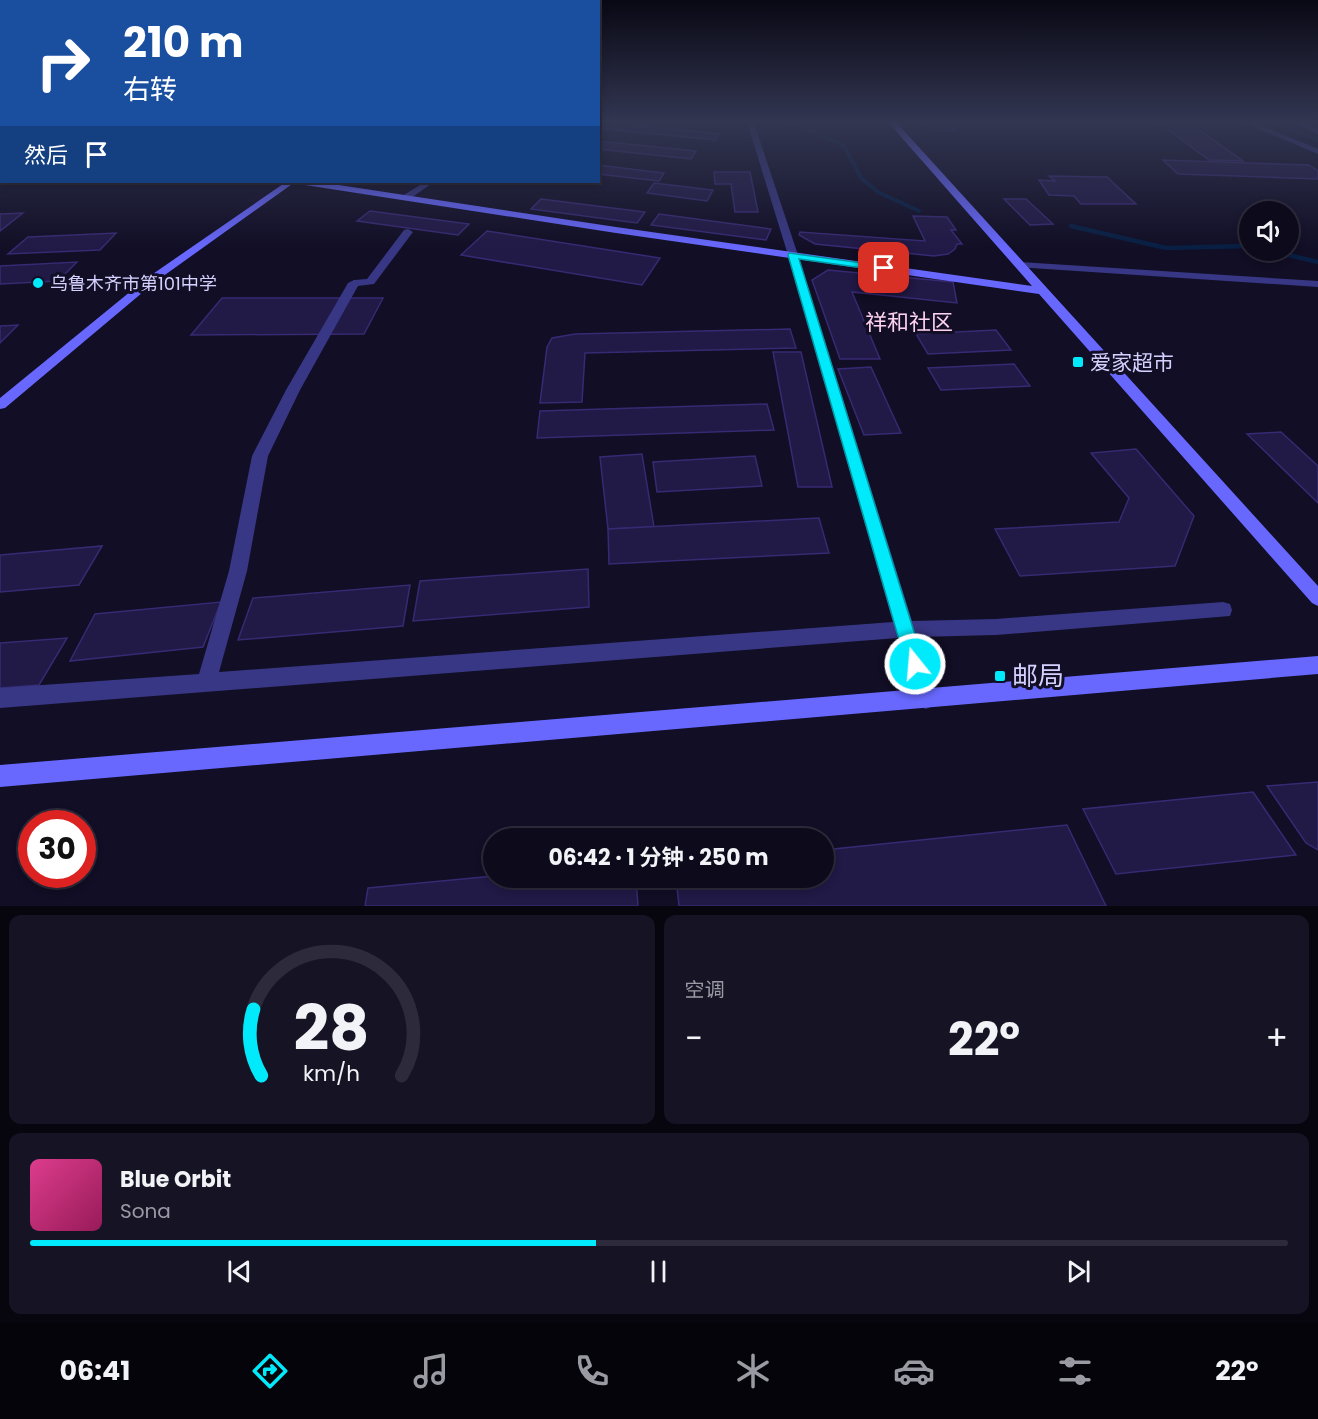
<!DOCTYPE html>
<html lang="zh">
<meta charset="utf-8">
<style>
:root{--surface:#0d0a1c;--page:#161325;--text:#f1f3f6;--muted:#9a9aa3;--line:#2d2b3b;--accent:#00eafc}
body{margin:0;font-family:Poppins,"Noto Sans SC",sans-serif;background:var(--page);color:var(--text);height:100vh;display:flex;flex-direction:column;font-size:22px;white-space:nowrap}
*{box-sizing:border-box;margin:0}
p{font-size:20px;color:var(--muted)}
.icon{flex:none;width:33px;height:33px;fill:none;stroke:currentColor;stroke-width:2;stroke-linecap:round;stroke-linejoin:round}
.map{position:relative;height:906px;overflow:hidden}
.panel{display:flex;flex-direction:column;gap:9px;padding:9px;background:#07060f;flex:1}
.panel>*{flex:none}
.top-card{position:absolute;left:0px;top:0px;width:600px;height:183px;box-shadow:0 3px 9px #0003,0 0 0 2px var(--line);background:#1a4fa0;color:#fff;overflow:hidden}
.buttons{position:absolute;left:1239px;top:201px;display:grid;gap:12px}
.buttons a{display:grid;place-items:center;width:60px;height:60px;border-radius:50%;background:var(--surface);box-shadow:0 3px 9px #0003,0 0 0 2px var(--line);font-size:30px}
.speed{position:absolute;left:18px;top:810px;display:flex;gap:12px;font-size:30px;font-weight:700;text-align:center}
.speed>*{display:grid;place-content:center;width:78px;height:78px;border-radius:50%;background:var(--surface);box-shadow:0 3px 9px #0003,0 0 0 2px var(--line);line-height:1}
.speed .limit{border:9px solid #d22;background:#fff;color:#111}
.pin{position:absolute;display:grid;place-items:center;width:51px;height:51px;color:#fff;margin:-26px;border-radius:12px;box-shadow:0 3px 9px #0006}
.me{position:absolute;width:66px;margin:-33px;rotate:343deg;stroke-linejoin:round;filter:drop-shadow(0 0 4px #0008)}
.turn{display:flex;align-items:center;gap:21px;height:126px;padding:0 24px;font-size:27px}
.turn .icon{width:78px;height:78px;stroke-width:2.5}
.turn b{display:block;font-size:42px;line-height:51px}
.then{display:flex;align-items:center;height:57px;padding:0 24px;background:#0003;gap:12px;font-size:22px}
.big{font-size:45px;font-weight:700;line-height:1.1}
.panel .card{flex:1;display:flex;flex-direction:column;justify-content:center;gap:9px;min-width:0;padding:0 21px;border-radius:12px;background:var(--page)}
.panel .dial{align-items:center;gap:0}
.dial svg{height:156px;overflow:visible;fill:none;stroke:var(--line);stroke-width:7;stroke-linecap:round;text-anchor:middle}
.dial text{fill:var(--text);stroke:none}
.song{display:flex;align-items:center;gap:18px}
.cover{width:72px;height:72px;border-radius:9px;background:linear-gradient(135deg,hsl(330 70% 55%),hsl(330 70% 35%))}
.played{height:6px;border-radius:3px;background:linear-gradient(90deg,var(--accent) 45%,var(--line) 45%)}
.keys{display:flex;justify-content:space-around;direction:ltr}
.heat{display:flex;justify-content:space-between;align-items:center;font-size:33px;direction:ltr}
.panel .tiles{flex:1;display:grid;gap:9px;grid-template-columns:1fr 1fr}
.card:last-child{grid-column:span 2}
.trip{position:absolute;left:483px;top:828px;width:351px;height:60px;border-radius:30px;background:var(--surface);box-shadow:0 3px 9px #0003,0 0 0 2px var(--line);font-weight:700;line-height:60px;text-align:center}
.dock{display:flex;height:96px;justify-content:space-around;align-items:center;background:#05040b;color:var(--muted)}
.dock .icon{width:42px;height:42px}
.dock .active{color:var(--accent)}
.dock b{font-size:27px;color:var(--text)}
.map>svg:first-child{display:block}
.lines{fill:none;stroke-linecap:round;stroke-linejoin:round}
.stream-far1{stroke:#081f43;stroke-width:4}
.stream{stroke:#081f43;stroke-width:4.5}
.building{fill:#211946;stroke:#372a73;stroke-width:1.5}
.street{fill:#383785;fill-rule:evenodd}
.secondary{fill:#6868ff;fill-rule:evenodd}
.route{fill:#00eafc;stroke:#0098a4;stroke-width:1.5}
.poi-dot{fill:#00eafc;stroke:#110e25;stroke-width:2}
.labels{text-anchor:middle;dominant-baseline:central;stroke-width:6;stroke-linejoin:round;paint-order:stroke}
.far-poi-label{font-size:18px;fill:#d5d1ff;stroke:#110e25;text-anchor:start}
.poi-label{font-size:21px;fill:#d5d1ff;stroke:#110e25;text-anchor:start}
.neighbourhood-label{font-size:22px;fill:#ffd3f0;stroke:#110e25}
.near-poi-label{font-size:26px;fill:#d5d1ff;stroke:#110e25;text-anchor:start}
</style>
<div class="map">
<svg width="1318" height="906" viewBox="0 0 1318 906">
<rect width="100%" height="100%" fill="#110e25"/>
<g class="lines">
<g class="stream-far1">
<polyline points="790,122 844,146 861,178 878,192 919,211"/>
<polyline points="1274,122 1318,140"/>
</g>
<g class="stream">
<polyline points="1071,226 1166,248 1250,246"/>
<polyline points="1267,250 1318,262"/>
</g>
</g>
<g class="building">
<polygon points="601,122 606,122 719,134 715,140 598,128"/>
<polygon points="927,122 946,122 955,130 936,130"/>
<polygon points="1158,122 1188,122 1243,161 1209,160"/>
<polygon points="598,141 696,151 691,159 598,149"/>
<polygon points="1163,160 1309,165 1318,171 1318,179 1178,174"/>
<polygon points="598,165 664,173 659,181 598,174"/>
<polygon points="714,172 750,172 758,212 735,212 731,184 715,184"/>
<polygon points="1049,176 1107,177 1136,204 1081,204 1074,196 1049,195 1039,180 1055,181"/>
<polygon points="654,183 713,190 707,201 647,193"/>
<polygon points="541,199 645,212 637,223 531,209"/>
<polygon points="1004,199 1026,199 1053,224 1030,225"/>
<polygon points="370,211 469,224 458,235 357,221"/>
<polygon points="23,213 0,231 0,214"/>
<polygon points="659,214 771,229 766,240 651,225"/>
<polygon points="913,216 947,217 956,230 951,230 962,244 957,244 955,249 948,254 934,256 815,244 799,235 800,232 925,241"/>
<polygon points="487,231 660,258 642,285 461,255"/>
<polygon points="116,233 100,250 8,254 28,237"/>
<polygon points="77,262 58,281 0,284 0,266"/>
<polygon points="828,270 953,282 957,303 852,292 880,359 840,359 812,280"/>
<polygon points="222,298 383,298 364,334 191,335"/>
<polygon points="18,325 0,343 0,326"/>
<polygon points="790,329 796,348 585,353 582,402 540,403 547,347 552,338 575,334"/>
<polygon points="996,330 1011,350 928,354 916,334"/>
<polygon points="773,352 801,352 832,487 798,487"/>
<polygon points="1014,364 1030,386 941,390 928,368"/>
<polygon points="871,367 901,433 864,435 838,369"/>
<polygon points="767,404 774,430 537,438 540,411"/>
<polygon points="1281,432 1318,466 1318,503 1247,434"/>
<polygon points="1136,449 1194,516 1175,566 1020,576 995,529 1119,522 1129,498 1091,453"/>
<polygon points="642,454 654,527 608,529 600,457"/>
<polygon points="755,456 762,486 657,492 653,462"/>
<polygon points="819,518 829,553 609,564 608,529"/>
<polygon points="102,546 79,585 0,592 0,555"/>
<polygon points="588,569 589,607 413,621 420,581"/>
<polygon points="410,585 403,626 238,640 253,598"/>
<polygon points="221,602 203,647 70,661 95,614"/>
<polygon points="67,638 39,685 0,688 0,643"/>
<polygon points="1318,782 1318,850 1306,843 1267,786"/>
<polygon points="1253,792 1296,855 1116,874 1083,809"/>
<polygon points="1067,825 1106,906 679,906 676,878 824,878 824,850"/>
<polygon points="494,876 636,878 638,906 365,906 368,888"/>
</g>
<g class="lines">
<g class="street">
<polygon points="747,122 754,123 798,255 912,621 996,619 1223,602 1230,604 1232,610 1230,616 996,635 917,637 936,699 933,706 926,709 919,706 916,699 898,638 0,708 0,688 199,674 229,571 252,456 286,390 348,283 354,280 367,279 404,230 408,229 413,232 374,284 358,286 300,390 268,456 247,571 219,672 893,622 788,255"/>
<polygon points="1242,122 1253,122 1318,149 1318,154"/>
<polygon points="1289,122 1301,122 1318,129 1318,134"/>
<polygon points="425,182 434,182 408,200 402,200 402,196"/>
<polygon points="1020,262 1318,281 1318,287 1016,267 1016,263"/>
</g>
<g class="secondary">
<polygon points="888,122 896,122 1318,586 1318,606 1312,603 1039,294 616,233 305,185 301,182 319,182 616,227 1032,286"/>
<rect x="0" y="133" width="2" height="5"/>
<polygon points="286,182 295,182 155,282 5,408 0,409 0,398 147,278"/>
<polygon points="1318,656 1318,674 0,787 0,765"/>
</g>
</g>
<linearGradient id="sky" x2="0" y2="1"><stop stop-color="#090814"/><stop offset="0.49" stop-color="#323651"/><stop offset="1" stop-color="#323651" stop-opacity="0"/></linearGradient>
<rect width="1318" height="249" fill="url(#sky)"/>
<polygon class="route" points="789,253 884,266 889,268 884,271 799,259 924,664 922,670 915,672 909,670 906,664 788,255"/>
<g class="poi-dot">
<circle cx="38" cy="283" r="6"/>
<rect x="1072" y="356" width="12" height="12" rx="3"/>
<rect x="994" y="670" width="12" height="12" rx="3"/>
</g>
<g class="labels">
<g class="far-poi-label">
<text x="50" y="283">乌鲁木齐市第101中学</text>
</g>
<g class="poi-label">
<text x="1090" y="362">爱家超市</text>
</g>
<g class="neighbourhood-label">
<text x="909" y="322">祥和社区</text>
</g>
<g class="near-poi-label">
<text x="1012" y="676">邮局</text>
</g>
</g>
</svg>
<div class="buttons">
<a><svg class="icon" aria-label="sound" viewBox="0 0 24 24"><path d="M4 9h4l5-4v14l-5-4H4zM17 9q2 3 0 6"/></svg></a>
</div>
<div class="speed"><div class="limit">30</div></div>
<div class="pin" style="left:884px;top:268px;background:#d93025"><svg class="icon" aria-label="arrive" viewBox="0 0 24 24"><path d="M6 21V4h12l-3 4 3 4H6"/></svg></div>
<svg class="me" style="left:915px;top:664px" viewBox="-20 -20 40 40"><circle r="17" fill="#00eafc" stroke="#fff" stroke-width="3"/><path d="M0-11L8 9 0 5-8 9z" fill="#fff"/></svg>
<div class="trip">06:42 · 1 分钟 · 250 m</div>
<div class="top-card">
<div class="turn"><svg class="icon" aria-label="right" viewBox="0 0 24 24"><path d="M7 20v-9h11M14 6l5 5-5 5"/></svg><div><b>210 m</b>右转</div></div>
<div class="then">然后<svg class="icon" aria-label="arrive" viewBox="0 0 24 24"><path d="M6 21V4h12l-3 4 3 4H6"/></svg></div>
</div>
</div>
<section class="panel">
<div class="tiles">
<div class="card dial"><svg viewBox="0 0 100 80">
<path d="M14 69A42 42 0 1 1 86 69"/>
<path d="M14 69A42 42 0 0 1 10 35" stroke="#00eafc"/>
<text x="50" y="56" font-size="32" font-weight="700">28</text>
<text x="50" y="72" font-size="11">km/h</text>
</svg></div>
<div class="card"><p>空调</p>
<div class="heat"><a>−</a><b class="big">22°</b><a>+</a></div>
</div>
<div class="card">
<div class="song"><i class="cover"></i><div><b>Blue Orbit</b><p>Sona</p></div></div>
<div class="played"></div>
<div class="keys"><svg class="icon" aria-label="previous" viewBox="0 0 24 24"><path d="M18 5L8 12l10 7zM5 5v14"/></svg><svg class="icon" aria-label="pause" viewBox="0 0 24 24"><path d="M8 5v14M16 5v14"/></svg><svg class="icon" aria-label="next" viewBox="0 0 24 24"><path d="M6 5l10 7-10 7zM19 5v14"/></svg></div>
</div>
</div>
</section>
<nav class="dock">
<b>06:41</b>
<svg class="icon active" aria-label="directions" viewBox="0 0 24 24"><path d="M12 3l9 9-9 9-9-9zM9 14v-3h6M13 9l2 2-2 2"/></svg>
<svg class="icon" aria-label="music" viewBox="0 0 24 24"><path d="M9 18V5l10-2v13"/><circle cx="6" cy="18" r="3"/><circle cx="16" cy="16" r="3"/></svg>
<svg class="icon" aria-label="phone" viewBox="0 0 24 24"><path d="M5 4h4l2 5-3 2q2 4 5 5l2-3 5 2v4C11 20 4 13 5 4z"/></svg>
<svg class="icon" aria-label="climate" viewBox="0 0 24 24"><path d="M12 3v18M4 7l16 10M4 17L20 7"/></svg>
<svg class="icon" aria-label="car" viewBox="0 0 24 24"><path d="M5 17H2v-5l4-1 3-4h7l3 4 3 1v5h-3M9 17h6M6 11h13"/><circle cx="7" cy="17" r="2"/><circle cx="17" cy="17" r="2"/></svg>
<svg class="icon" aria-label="filters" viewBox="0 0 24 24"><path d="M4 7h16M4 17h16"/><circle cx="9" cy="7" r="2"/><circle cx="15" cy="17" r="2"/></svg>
<b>22°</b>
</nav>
